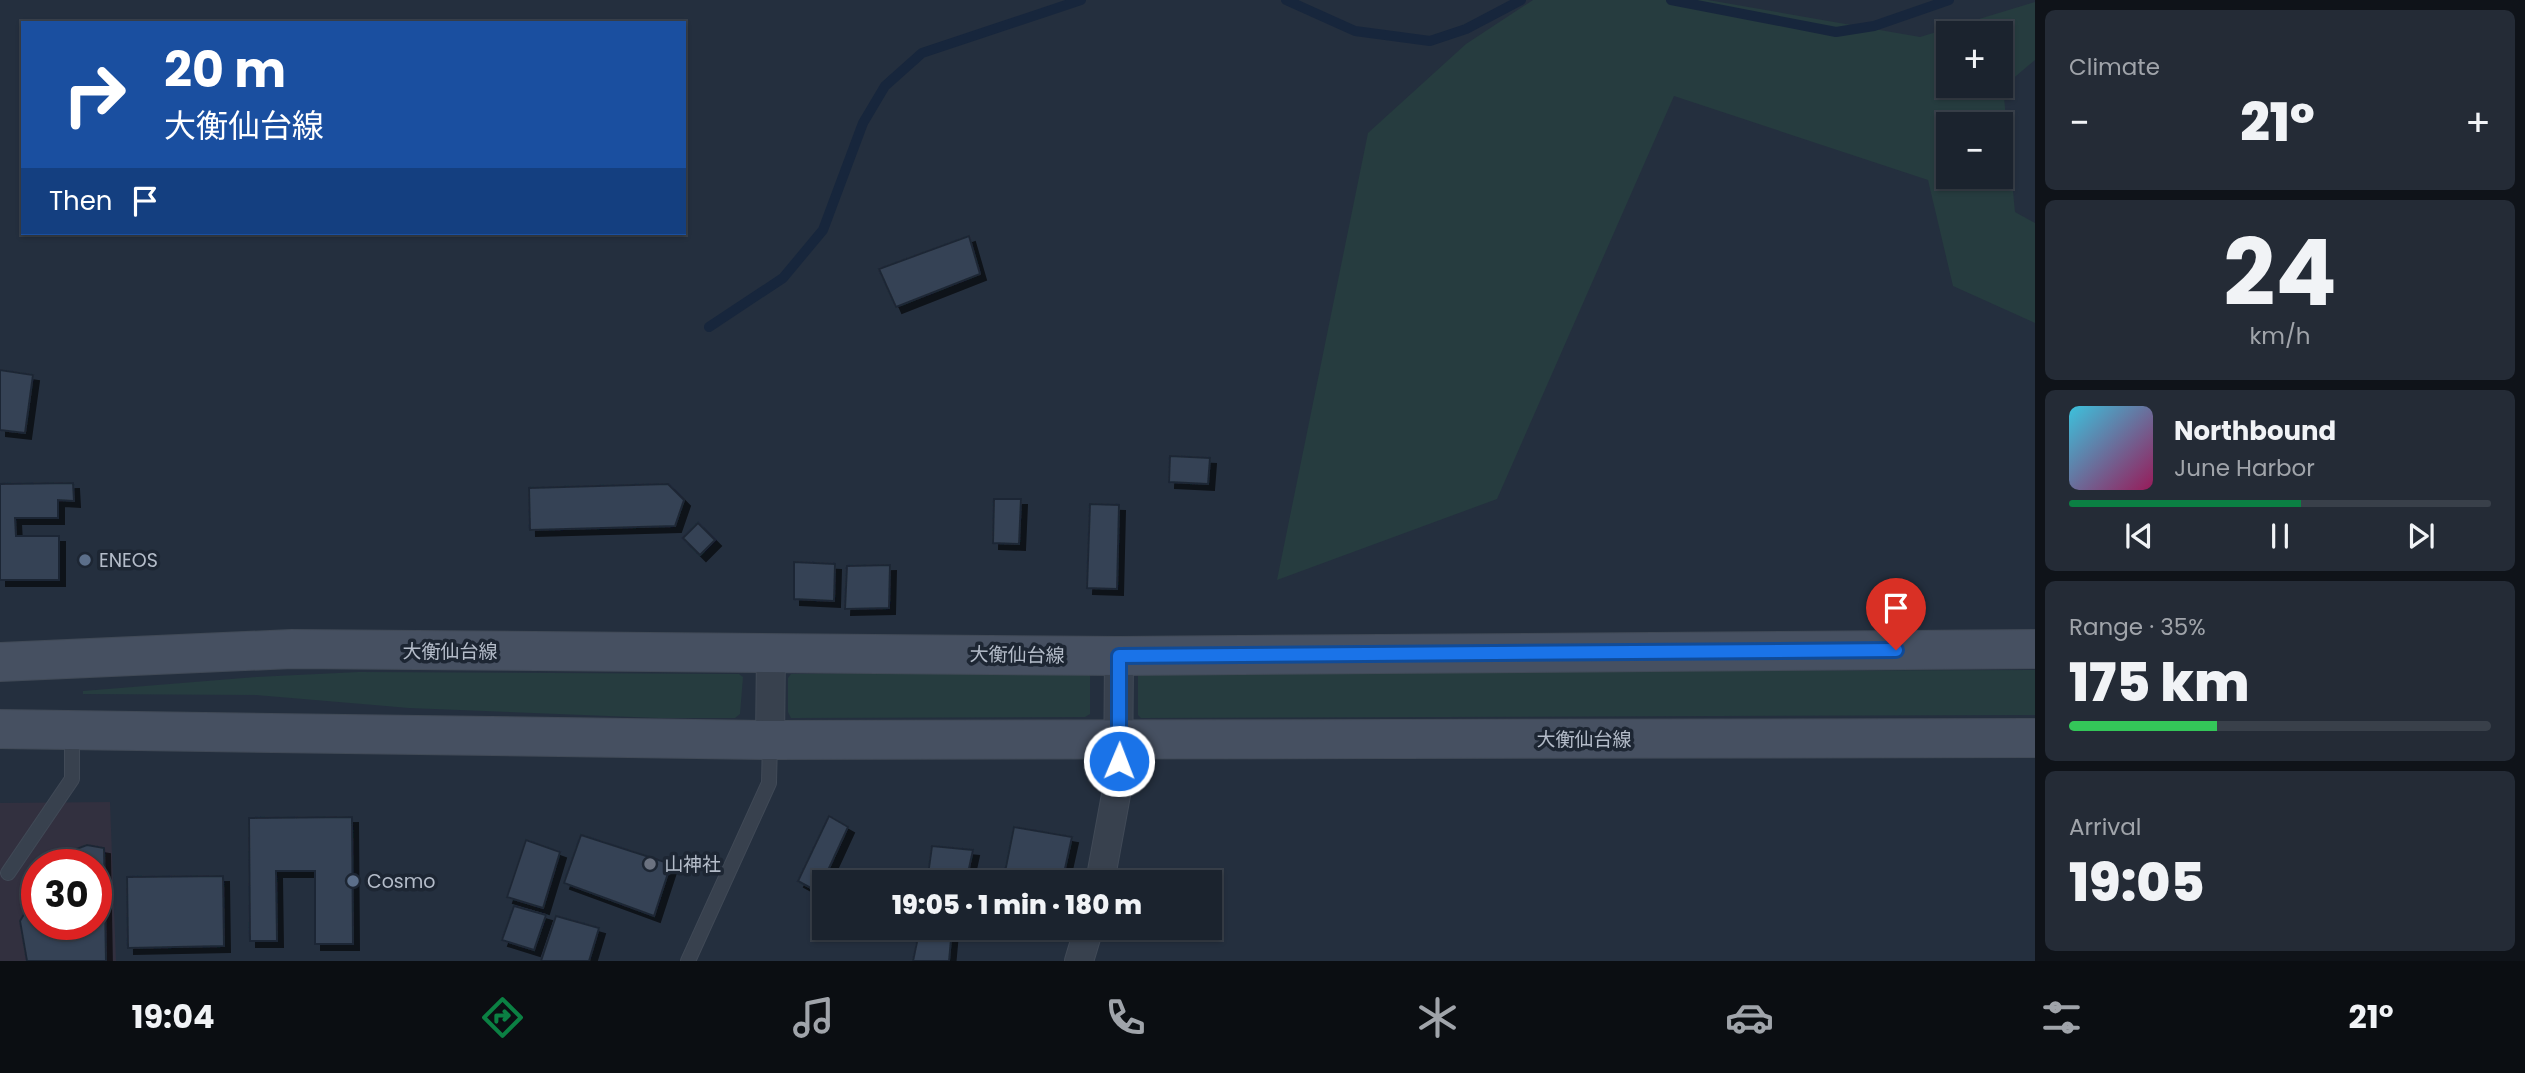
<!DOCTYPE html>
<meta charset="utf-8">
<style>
:root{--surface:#1b232e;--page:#242b36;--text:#f1f3f6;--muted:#a0a4aa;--line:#39404a;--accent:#0b8043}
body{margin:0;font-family:Poppins,"Noto Sans JP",sans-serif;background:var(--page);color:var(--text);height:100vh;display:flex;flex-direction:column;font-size:26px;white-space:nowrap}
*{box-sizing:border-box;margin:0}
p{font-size:23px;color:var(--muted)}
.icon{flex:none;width:38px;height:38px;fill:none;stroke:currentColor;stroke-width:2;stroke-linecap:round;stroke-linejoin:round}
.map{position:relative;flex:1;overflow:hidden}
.details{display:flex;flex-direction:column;gap:10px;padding:10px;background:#0f1319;width:490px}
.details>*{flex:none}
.top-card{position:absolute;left:21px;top:21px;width:665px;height:214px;border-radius:0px;box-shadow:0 2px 5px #0004,0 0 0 2px var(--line);background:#1a4fa0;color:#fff;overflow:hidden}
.controls{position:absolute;left:1936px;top:21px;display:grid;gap:14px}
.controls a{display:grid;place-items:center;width:77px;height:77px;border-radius:0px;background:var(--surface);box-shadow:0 2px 5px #0004,0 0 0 2px var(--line);font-size:35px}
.speed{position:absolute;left:21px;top:849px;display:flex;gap:14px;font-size:35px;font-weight:700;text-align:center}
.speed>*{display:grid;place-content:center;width:91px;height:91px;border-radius:50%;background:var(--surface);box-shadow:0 2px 5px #0004,0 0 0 2px var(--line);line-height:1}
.speed .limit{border:10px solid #d22;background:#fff;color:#111}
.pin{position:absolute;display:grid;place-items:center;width:60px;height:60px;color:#fff;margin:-72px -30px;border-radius:50% 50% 50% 0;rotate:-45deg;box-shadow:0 0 7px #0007}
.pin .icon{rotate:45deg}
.me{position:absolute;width:77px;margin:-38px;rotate:1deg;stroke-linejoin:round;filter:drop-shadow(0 0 5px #0008)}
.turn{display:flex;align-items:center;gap:24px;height:147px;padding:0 28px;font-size:32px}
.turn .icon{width:91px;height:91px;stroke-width:2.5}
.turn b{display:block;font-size:49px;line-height:60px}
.then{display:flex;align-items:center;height:66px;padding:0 28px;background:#0003;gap:14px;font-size:26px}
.big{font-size:52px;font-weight:800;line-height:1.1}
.details .card{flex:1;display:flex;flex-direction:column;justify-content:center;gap:10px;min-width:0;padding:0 24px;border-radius:10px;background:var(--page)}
.details .dial{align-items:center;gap:0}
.dial b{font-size:91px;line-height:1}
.song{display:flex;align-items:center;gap:21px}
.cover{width:84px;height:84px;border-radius:10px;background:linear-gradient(135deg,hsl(190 70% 55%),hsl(330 70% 35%))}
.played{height:7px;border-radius:4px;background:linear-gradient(90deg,var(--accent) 55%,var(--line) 55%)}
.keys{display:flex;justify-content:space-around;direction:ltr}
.heat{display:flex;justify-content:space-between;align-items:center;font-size:38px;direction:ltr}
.charge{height:10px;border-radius:5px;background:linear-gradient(90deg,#34c759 35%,var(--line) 0)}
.trip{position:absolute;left:812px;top:870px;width:410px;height:70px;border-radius:0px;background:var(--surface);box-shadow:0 2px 5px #0004,0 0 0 2px var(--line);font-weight:800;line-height:70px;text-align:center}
.menu{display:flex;height:112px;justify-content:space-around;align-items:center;background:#0b0e12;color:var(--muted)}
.menu .icon{width:49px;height:49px}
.menu .current{color:var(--accent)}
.menu b{font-size:32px;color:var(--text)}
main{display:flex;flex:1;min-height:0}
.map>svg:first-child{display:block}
.medical{fill:#32303f;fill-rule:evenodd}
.green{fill:#263c3f;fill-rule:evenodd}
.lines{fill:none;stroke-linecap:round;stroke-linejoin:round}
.stream{stroke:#17263c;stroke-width:10}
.building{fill:#364354;stroke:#1f2835;stroke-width:2;filter:url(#shadow)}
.service-casing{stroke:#414a57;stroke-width:16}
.minor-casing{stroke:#414a57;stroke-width:30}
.secondary-casing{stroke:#414a57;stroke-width:40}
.service{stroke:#38414e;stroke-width:14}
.minor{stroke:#38414e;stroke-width:28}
.secondary{stroke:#465061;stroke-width:38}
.route-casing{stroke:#114b97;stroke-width:18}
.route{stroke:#1a73e8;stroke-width:12}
.service-dot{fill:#5c6f8a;stroke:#1d2633;stroke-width:2.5}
.worship-dot{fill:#6b7280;stroke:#1d2633;stroke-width:2.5}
.labels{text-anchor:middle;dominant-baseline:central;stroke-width:7;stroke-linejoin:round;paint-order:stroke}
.poi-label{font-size:19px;fill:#b4bcc9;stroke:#1d2633;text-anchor:start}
.street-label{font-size:19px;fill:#b4bcc9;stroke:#1d2633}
</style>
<main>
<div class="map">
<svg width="2035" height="961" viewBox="0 0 2035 961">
<defs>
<filter id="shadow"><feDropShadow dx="6" dy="6" stdDeviation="0" flood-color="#0009"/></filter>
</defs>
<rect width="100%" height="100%" fill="#242f3e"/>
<path class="medical" d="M110,802L116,961H0V803ZM37,864H96V924H37Z"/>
<g class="green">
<path d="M1533,0H1708L1920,37L2035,2V60L2003,87L2015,212L2035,223V323L1953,286L1928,180L1674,96L1497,499L1277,580L1368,133L1466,44ZM1948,33H2000V86H1948ZM2000,124V177H1948V124Z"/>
<polygon points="2035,670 2035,715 1141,718 1138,715 1138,676 1140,673"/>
<polygon points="1086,671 1090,676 1090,714 1085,717 791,718 788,712 788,678 791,674"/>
<polygon points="359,672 739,674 743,677 740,714 735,718 658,718 409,708 256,695 83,694 83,691 256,677"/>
</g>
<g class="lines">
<g class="stream">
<polyline points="1286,0 1355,31 1430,41 1466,29 1521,0"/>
<polyline points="1671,0 1836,32 1874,26 1949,0"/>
<polyline points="709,327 783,278 823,230 863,123 885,86 922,53 1081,0"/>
</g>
</g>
<g class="building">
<polygon points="969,236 980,274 896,307 879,269"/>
<polygon points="0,370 33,375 25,433 0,430"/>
<polygon points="1170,456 1210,458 1208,484 1169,482"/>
<polygon points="73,483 74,501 58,500 58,518 15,518 16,536 59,536 59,580 0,580 0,484"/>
<polygon points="668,484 684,500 675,526 530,530 529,488"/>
<polygon points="994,499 1021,499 1019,544 993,543"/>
<polygon points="1090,504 1119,505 1117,589 1087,588"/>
<polygon points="698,523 715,540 700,555 683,538"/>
<polygon points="794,562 835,564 834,601 794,599"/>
<polygon points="890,565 889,608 845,609 847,566"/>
<polygon points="829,816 848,827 818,892 798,881"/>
<polygon points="352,817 353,944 315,944 315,871 276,871 277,941 250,941 249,818"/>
<polygon points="1014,827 1072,837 1062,882 1040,882 1005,872"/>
<polygon points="581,835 671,864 654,916 564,883"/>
<polygon points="526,840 560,852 543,908 507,897"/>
<polygon points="87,845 104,848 106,961 27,961 20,921 37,893 37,924 96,924 96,864 54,864 60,855"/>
<polygon points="932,846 973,850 966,882 927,882"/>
<polygon points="223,876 224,946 128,948 127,877"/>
<polygon points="514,906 546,915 534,950 502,940"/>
<polygon points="556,916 599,928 589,961 541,961"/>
<polygon points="920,928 952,928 949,961 913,961"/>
</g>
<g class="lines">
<defs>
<g id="service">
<polyline points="8,873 72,779 72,731"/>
<polyline points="688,961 769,783 770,741"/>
</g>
<g id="minor">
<polyline points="770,740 771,653"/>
<polyline points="1100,882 1118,784 1119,656"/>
<polyline points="1079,961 1089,928"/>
</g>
<g id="secondary">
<polyline points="0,662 292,649 1119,656 2035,649"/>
<polyline points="0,729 770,740 2035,738"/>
</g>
</defs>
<use href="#service" class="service-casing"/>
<use href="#minor" class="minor-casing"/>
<use href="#secondary" class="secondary-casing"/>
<use href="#service" class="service"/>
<use href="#minor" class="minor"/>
<use href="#secondary" class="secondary"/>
</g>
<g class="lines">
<defs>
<polyline id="route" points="1119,761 1119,656 1896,650"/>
</defs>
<use href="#route" class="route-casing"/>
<use href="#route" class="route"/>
</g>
<g class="service-dot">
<circle cx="85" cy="560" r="7"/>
<circle cx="353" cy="881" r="7"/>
</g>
<circle class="worship-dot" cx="650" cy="864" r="7"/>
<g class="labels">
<g class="poi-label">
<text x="99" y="560">ENEOS</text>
<text x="664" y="864">山神社</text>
<text x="367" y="881">Cosmo</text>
</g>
<g class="street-label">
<text x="450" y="651">大衡仙台線</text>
<text transform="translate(1017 655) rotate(1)">大衡仙台線</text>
<text x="1584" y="739">大衡仙台線</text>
</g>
</g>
</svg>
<div class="controls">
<a>+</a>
<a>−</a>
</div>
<div class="speed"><div class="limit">30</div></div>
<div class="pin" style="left:1896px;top:650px;background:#d93025"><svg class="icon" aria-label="arrive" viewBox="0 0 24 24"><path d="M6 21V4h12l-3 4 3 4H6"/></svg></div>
<svg class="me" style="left:1119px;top:761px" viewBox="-20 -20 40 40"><circle r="17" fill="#1a73e8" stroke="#fff" stroke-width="3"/><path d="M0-11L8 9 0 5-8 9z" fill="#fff"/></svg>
<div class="trip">19:05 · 1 min · 180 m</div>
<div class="top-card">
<div class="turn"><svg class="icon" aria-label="right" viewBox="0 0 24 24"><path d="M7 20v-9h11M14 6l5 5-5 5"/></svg><div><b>20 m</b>大衡仙台線</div></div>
<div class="then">Then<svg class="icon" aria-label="arrive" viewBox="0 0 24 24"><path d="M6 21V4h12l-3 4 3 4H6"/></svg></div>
</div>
</div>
<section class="details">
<div class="card"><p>Climate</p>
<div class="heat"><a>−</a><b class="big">21°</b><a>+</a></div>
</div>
<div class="card dial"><b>24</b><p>km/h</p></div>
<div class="card">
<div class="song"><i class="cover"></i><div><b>Northbound</b><p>June Harbor</p></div></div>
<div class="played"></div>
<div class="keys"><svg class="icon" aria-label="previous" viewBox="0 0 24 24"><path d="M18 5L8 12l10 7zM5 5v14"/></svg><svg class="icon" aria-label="pause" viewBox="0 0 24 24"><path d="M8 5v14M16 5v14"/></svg><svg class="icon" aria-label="next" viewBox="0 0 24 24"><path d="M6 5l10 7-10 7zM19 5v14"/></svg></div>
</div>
<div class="card"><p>Range · 35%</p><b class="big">175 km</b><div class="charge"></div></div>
<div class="card"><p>Arrival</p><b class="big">19:05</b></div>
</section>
</main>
<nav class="menu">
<b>19:04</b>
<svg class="icon current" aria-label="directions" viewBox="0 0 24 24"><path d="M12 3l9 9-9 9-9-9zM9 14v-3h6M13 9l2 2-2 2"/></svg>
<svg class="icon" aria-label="music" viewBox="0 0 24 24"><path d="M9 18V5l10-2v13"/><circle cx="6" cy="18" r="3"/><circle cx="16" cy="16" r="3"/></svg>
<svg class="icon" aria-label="phone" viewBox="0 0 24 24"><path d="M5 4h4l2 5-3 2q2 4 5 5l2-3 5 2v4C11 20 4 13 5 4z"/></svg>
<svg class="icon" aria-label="climate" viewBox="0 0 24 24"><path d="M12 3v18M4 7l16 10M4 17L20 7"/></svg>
<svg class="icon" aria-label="car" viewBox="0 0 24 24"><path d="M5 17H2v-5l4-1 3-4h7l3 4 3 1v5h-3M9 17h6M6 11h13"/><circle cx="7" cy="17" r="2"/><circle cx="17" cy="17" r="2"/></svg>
<svg class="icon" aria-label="filters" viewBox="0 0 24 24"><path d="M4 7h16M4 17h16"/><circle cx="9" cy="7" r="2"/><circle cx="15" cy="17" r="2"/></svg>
<b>21°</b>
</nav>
